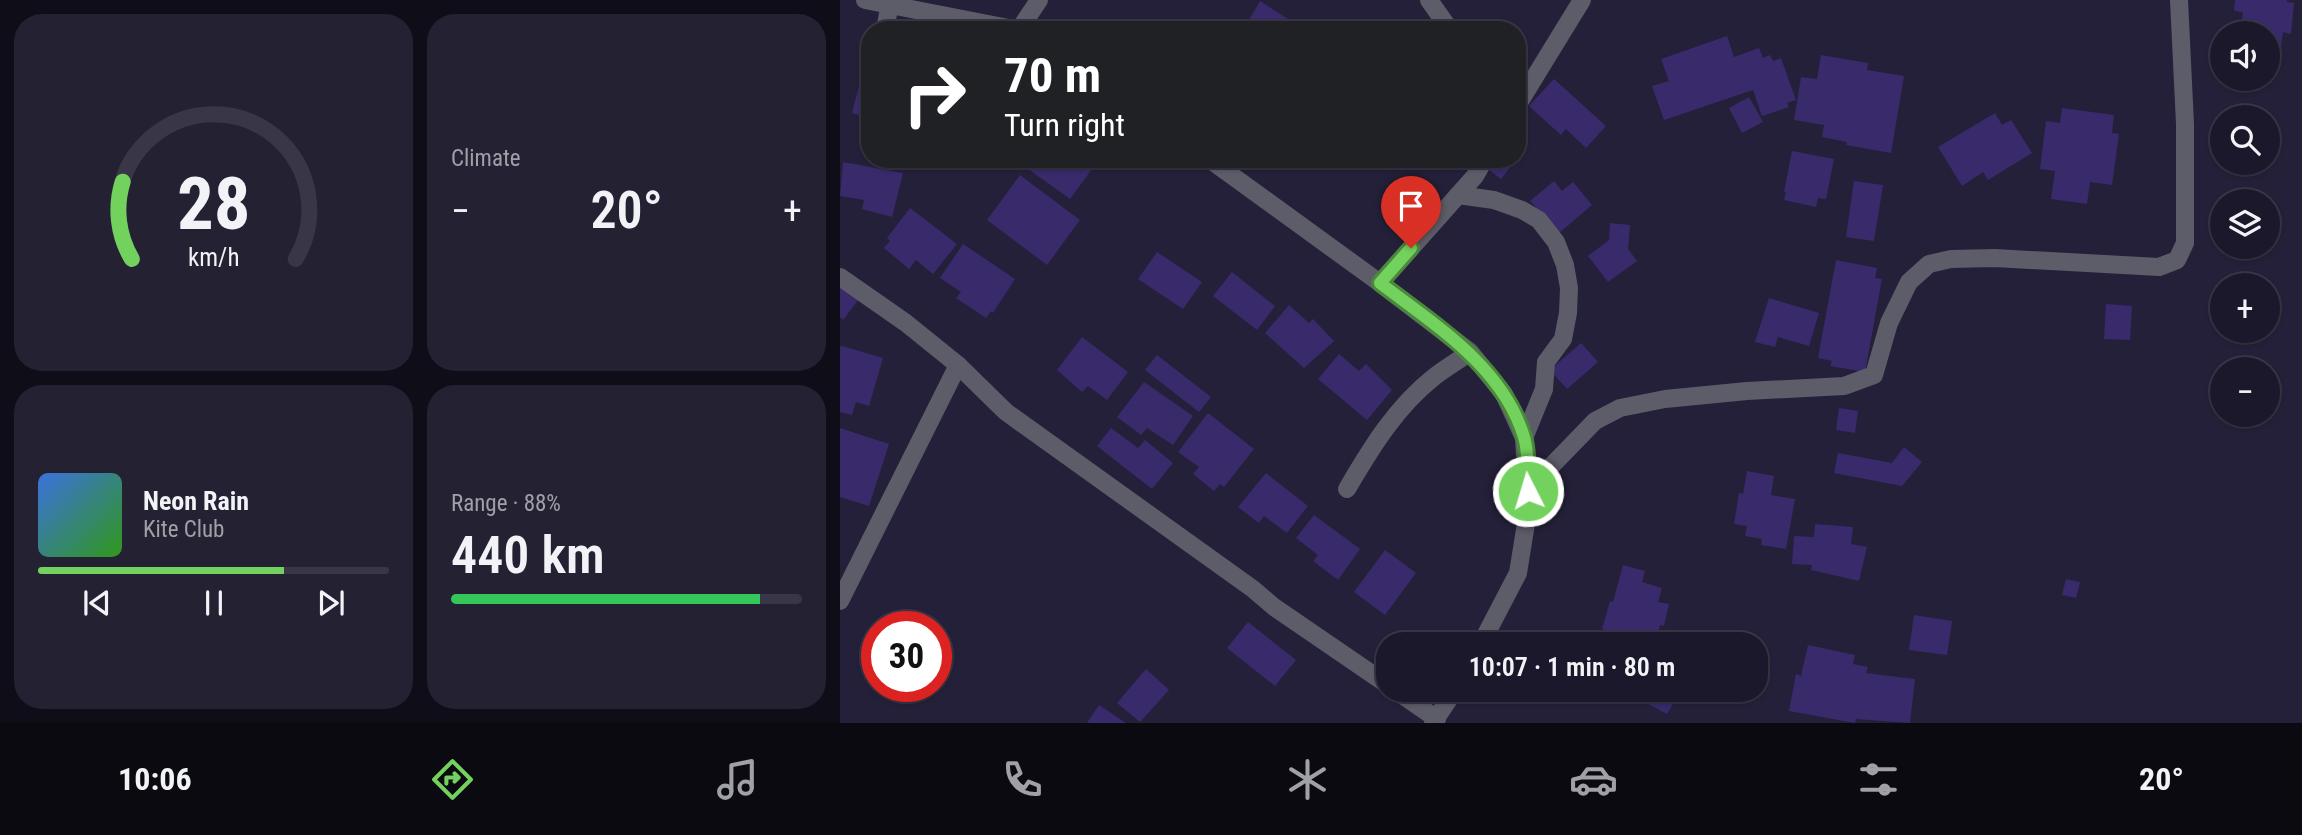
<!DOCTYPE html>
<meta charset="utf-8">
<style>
:root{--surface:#1b182b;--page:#242133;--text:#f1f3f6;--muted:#a0a0a9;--line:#393747;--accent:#73d25d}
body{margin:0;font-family:"Roboto Condensed",sans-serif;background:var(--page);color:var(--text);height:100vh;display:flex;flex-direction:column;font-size:26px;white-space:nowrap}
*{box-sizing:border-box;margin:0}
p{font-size:23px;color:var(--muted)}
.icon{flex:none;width:38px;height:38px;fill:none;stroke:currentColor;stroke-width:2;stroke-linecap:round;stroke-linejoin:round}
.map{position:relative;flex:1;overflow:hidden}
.drawer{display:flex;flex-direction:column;gap:14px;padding:14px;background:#0f0d18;width:840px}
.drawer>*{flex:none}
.hud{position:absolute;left:21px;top:21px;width:665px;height:147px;border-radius:28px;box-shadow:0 2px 5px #0004,0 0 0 2px var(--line);background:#202124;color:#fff;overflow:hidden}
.buttons{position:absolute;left:1370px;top:21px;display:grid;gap:14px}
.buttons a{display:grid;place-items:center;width:70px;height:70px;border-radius:50%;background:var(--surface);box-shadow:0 2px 5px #0004,0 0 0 2px var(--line);font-size:35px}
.speed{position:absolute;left:21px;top:611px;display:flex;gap:14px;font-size:35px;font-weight:700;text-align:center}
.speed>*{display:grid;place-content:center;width:91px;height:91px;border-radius:50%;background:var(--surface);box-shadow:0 2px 5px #0004,0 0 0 2px var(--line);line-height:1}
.speed .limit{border:10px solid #d22;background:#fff;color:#111}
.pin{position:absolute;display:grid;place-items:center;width:60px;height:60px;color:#fff;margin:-72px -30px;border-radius:50% 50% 50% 0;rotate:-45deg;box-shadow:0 0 7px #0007}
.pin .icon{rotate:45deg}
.me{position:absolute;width:77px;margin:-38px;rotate:355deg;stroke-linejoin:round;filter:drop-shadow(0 0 5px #0008)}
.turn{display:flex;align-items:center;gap:24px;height:147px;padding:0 28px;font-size:32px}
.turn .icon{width:91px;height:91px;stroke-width:2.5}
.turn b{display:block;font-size:49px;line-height:60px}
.big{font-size:52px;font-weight:600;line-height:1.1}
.drawer .tile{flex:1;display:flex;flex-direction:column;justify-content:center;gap:10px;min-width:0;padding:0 24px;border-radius:28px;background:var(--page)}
.drawer .dial{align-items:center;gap:0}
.dial svg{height:182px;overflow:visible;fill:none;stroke:var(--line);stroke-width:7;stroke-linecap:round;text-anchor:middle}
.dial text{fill:var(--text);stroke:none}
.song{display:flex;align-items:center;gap:21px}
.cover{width:84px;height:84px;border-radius:10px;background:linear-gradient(135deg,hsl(220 70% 55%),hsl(110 70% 35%))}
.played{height:7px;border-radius:4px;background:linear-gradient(90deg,var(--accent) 70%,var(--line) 70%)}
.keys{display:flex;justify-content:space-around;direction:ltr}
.heat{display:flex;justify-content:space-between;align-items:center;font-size:38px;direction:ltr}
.charge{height:10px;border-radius:5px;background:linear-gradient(90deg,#34c759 88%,var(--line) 0)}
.drawer .tiles{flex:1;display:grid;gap:14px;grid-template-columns:repeat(2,1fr)}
.trip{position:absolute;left:536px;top:632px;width:392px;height:70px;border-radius:28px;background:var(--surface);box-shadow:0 2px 5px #0004,0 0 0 2px var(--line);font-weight:600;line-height:70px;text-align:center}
.tabs{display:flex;height:112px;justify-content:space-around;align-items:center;background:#0b0a11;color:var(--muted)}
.tabs .icon{width:49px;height:49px}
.tabs .current{color:var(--accent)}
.tabs b{font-size:32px;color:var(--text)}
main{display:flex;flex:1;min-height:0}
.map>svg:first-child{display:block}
.building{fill:#392a6c}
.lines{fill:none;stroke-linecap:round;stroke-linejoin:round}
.minor{stroke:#5d5c69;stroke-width:18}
.route-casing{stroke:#4b883c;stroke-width:18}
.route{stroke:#73d25d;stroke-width:12}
</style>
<main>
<section class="drawer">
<div class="tiles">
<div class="tile dial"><svg viewBox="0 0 100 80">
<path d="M14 69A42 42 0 1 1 86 69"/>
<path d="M14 69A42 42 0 0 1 10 35" stroke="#73d25d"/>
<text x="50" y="56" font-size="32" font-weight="700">28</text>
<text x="50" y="72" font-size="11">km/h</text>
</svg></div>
<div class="tile"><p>Climate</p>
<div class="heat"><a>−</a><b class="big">20°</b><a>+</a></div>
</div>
<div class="tile">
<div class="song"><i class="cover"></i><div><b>Neon Rain</b><p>Kite Club</p></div></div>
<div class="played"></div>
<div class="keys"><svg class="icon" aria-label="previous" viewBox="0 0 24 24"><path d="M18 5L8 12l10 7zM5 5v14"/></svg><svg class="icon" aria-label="pause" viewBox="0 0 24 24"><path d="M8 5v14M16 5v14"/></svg><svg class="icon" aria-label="next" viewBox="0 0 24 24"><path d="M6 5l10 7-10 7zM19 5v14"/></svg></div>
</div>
<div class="tile"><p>Range · 88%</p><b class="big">440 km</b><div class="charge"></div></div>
</div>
</section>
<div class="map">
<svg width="1462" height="723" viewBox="0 0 1462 723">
<rect width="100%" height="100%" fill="#242039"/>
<g class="building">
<polygon points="1395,0 1447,0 1447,2 1454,3 1451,34 1443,32 1439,62 1428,60 1428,33 1400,33 1403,12 1394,11"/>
<polygon points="420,1 456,24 453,30 444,30 436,25 433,30 403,30"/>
<polygon points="887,36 894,57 919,48 923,58 930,55 933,61 941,58 956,100 947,103 949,107 922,116 913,90 824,120 812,86 829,81 821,59"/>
<polygon points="981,55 1028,63 1027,70 1064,76 1051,153 1006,145 1007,142 982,137 984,125 954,120 961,77 977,79"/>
<polygon points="714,79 766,126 746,148 726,129 721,135 689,106"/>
<polygon points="20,82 30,84 30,118 12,113"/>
<polygon points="909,97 923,122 902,133 889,108"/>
<polygon points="1222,108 1274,115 1272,133 1279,134 1272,185 1250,182 1247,204 1211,199 1215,171 1200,169 1206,121 1220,123"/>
<polygon points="1155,113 1162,125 1171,120 1192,153 1148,180 1143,172 1122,186 1098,147"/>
<polygon points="952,151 994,159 986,199 978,198 976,207 944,200 946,192 944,192"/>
<polygon points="189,159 239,159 252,169 230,199 184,166"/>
<polygon points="651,159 662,159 671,166 661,179 645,167"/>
<polygon points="3,162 63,173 52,217 22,209 24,200 0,196"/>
<polygon points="180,175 240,220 207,265 147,220"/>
<polygon points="714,181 722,191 733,182 752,205 719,233 690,201"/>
<polygon points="1014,181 1043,185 1034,241 1006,237"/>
<polygon points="70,208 117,244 93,274 76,260 69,269 44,248 50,241 47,238"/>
<polygon points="770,223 790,225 788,249 797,261 768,282 748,256 769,240"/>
<polygon points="123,244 175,279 153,313 151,311 146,318 116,298 121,292 100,278"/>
<polygon points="317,252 362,282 343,309 298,279"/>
<polygon points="996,260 1037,268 1035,278 1042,279 1025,372 990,366 992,361 978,358"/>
<polygon points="392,272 435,306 417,330 373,296"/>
<polygon points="0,285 19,299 3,320 0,317"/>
<polygon points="929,298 979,313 969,346 938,337 935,347 915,342"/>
<polygon points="1266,304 1292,306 1290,340 1264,339"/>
<polygon points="449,305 469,323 473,319 494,341 464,368 425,333"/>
<polygon points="242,337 288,372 267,400 248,386 242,392 217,370"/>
<polygon points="741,343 758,362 727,389 710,370"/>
<polygon points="2,346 43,358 29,406 16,402 12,415 0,412 0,347"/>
<polygon points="499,354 519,371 526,364 552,390 527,420 478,379"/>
<polygon points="317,355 371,397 359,412 305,370"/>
<polygon points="304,382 353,416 333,445 307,428 301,435 277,417"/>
<polygon points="999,408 1018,411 1015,433 996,430"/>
<polygon points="368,413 414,449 384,487 380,484 374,491 353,474 359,467 338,452"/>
<polygon points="0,428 49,444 29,506 0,497"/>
<polygon points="271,428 298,448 305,440 333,463 312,489 257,446"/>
<polygon points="1064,447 1082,462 1062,486 994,473 998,453 1052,463"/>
<polygon points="907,471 934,476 931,495 955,499 946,549 921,545 922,539 905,536 907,526 894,524 899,493 903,494"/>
<polygon points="426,473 468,506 447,533 424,516 419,523 398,507"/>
<polygon points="474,515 520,549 498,580 473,561 478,555 456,538"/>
<polygon points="975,524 1013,527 1011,544 1027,547 1019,581 971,570 972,565 952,564 954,536 974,537"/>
<polygon points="545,550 576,573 545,615 514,592"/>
<polygon points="783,565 805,571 802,582 822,588 818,602 829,604 824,626 820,625 815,644 762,629 770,601 773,602"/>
<polygon points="1226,579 1240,582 1236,598 1222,595"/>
<polygon points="1074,615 1112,621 1107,655 1069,650"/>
<polygon points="408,622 456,660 435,686 387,648"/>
<polygon points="968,645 1015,655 1013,664 1028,667 1026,673 1075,679 1070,723 1016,719 1015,723 949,711 956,674 961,676"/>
<polygon points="306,669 329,690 300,722 277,703"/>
<polygon points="787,690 841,690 827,714 786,692"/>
<polygon points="259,705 286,723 247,723"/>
</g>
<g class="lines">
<g class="minor">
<polyline points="25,0 178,30"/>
<polyline points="589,0 610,30"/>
<polyline points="45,30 50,3"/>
<polyline points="179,30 199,0"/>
<polyline points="677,106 742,0"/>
<polyline points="369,159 540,283 630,352 664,394 684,438 688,511 678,573 641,644"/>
<polyline points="618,195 654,200 682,210 699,220 716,242 725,265 729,288 728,313 723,339 706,362 704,389 684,438"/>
<polyline points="0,277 66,323 118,365 0,601"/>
<polyline points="540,283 635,176 645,159"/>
<polyline points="118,365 166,412 413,589 434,607 548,685"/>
<path d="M507,489C531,448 556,407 594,377C605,368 618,361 630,352"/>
<polyline points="688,490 755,421 780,408 825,399 907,391 1004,386 1034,375 1049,323 1069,282 1089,264 1111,259 1155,258 1319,267 1337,260 1345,243 1345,124 1339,0"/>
<polyline points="555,690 597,719"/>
<polyline points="593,723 615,690"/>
</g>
</g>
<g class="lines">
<defs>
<path id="route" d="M571,248L540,283C595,325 663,367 684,437C689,453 687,474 688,491"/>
</defs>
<use href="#route" class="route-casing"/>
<use href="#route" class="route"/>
</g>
</svg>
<div class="buttons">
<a><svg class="icon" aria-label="sound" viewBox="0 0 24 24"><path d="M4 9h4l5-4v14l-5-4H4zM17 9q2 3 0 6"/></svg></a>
<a><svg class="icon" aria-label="search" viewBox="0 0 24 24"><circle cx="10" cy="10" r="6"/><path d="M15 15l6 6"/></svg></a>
<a><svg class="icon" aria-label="layers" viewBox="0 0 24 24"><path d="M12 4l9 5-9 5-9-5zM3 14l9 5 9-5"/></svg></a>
<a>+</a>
<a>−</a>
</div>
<div class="speed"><div class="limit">30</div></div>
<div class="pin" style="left:571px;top:248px;background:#d93025"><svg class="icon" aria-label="arrive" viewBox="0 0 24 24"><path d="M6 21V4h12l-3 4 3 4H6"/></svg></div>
<svg class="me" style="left:688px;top:491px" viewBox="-20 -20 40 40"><circle r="17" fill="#73d25d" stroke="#fff" stroke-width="3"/><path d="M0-11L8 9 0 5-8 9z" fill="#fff"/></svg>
<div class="trip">10:07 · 1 min · 80 m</div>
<div class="hud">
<div class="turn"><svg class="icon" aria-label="right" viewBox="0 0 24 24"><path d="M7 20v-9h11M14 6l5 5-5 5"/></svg><div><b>70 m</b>Turn right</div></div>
</div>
</div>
</main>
<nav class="tabs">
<b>10:06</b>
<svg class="icon current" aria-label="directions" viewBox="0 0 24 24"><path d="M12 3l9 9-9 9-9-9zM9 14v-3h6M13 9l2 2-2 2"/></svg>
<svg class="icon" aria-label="music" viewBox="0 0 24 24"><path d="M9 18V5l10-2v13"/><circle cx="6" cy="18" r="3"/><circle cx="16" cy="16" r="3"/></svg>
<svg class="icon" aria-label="phone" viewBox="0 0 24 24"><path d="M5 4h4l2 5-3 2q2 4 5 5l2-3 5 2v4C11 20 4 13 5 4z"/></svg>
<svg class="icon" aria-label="climate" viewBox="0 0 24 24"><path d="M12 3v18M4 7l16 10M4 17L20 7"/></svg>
<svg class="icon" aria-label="car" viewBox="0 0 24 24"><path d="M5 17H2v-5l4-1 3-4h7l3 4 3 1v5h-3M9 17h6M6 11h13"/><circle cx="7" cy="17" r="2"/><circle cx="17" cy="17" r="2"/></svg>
<svg class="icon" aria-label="filters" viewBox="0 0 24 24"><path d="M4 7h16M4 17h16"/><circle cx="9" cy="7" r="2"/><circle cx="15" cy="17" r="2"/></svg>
<b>20°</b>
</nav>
